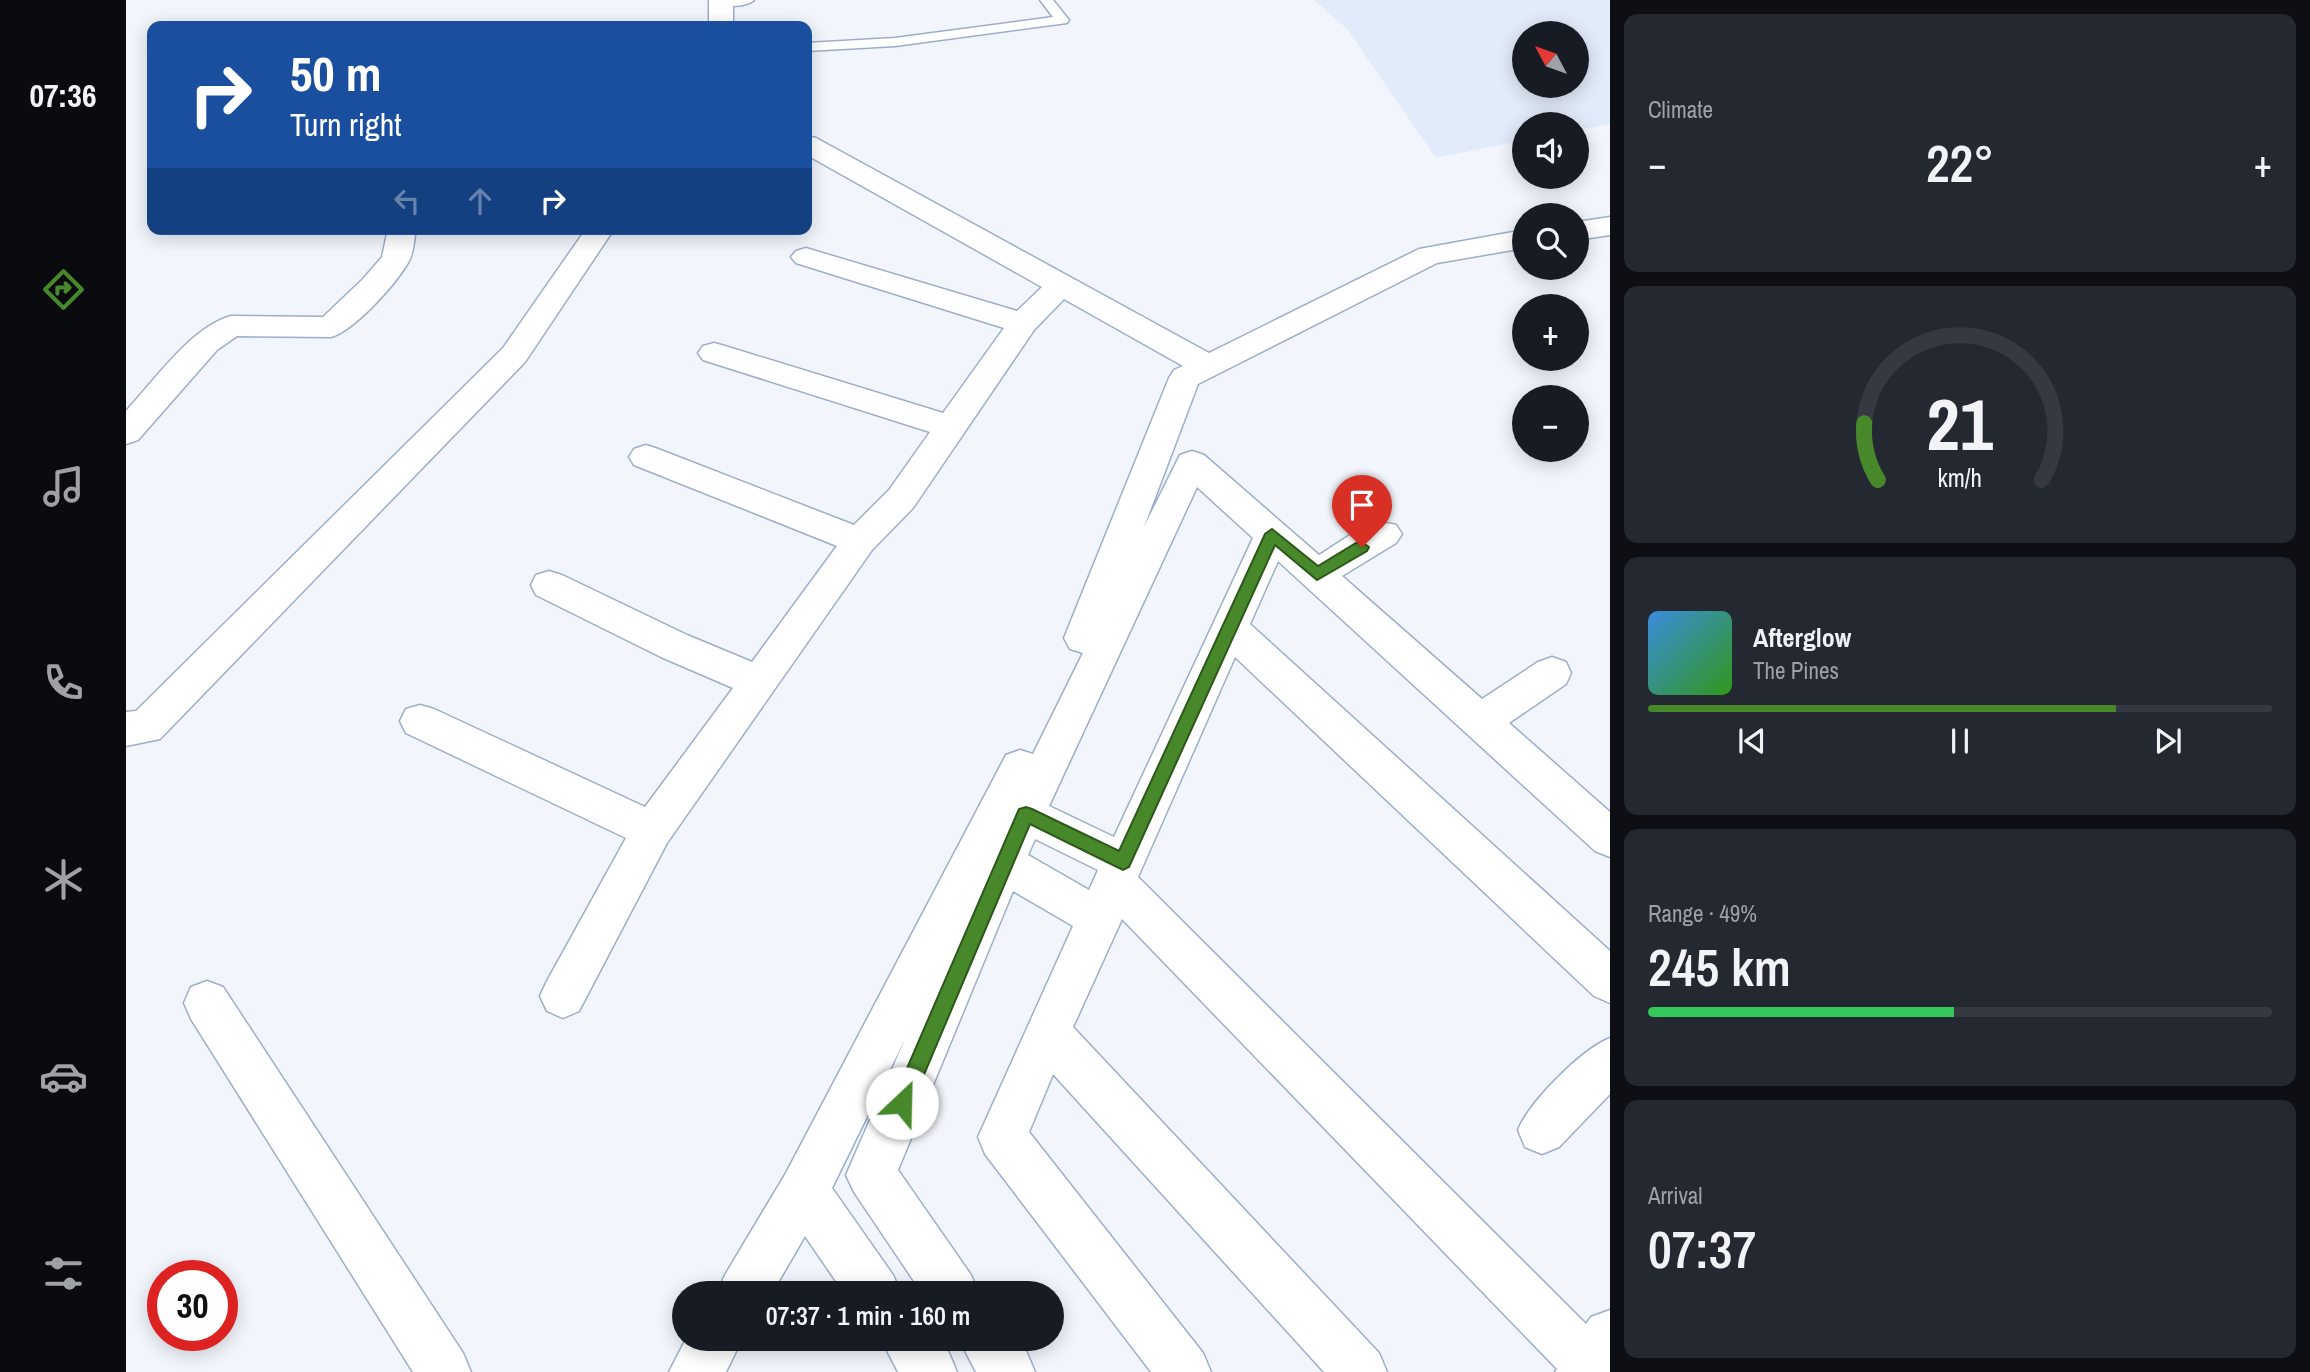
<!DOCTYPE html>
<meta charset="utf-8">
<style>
:root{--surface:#171b24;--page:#242831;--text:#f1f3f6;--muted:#9ea1a6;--line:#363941;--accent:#47882a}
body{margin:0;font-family:"Archivo Narrow",sans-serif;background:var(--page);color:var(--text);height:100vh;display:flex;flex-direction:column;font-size:26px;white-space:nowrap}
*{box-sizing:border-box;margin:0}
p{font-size:23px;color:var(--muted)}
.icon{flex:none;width:38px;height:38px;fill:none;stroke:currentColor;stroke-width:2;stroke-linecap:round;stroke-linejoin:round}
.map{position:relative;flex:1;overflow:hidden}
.details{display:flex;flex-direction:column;gap:14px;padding:14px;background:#0d0f14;width:700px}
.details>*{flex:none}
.banner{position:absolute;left:21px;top:21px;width:665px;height:214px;border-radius:14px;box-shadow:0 4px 18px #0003;background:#1a4fa0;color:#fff;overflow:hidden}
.needle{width:46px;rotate:311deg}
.controls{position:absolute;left:1386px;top:21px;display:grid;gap:14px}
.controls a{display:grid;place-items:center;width:77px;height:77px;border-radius:50%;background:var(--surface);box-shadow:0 4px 18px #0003;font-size:35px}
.speed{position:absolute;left:21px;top:1260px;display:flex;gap:14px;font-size:35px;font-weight:700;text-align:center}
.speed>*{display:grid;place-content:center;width:91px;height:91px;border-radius:50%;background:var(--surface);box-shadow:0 4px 18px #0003;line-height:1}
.speed .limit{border:10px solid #d22;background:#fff;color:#111}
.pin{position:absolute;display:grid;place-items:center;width:60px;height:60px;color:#fff;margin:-72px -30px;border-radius:50% 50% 50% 0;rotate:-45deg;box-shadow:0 0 7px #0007}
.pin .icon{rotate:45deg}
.me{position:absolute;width:77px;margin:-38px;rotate:24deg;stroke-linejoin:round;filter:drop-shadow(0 0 5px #0008)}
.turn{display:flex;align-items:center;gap:24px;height:147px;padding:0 28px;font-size:32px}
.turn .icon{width:91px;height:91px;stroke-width:2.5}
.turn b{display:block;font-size:49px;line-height:60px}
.lanes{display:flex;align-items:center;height:66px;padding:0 28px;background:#0003;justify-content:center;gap:35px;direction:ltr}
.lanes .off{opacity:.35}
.big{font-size:52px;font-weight:600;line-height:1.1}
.details .card{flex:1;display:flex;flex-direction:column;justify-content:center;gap:10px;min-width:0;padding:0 24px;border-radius:14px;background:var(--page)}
.details .dial{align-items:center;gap:0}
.dial svg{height:182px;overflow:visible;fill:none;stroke:var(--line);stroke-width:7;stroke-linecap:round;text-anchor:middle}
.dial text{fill:var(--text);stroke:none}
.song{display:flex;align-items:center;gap:21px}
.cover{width:84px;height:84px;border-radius:10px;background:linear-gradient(135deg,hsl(210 70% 55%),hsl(110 70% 35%))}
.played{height:7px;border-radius:4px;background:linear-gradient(90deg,var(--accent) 75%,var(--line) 75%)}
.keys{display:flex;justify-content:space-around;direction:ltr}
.heat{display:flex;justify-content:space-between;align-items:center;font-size:38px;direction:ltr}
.charge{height:10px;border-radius:5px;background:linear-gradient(90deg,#34c759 49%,var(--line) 0)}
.trip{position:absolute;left:546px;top:1281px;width:392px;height:70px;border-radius:35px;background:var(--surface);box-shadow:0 4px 18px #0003;font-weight:600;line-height:70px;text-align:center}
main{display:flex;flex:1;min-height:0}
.tabs{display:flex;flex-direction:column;width:126px;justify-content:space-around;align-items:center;background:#090b0e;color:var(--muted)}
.tabs .icon{width:49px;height:49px}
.tabs .on{color:var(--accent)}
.tabs b{font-size:32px;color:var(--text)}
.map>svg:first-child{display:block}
.built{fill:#e2ebfa;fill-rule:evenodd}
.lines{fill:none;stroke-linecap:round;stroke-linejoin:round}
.lane-casing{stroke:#9caecb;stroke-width:3}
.street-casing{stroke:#9caecb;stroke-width:3}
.lane{fill:#fff;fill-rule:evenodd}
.street{fill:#fff;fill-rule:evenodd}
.route{fill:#47882a;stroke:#2e581b;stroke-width:2}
</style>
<main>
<nav class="tabs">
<b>07:36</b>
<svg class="icon on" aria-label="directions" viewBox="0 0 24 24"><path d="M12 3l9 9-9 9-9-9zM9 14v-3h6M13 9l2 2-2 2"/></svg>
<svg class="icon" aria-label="music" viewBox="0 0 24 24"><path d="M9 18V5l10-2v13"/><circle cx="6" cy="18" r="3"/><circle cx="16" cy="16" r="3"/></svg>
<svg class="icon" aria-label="phone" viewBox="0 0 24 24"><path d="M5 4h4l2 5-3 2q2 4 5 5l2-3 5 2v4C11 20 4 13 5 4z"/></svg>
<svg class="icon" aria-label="climate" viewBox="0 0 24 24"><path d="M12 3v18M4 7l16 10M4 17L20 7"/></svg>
<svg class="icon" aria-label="car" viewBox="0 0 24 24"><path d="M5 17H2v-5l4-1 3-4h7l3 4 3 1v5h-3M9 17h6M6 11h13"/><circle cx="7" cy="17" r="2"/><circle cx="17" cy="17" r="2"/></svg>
<svg class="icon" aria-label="filters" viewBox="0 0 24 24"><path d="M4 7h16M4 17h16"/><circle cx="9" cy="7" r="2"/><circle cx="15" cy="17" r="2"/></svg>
</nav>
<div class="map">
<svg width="1484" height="1372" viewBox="0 0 1484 1372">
<rect width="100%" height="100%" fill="#f2f6fc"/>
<path class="built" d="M1188,0H1484V124L1451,130V124H1398V140L1310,158L1221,29ZM1398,33H1451V86H1398Z"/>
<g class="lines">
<defs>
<g id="lane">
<path d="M590,0H628C620,7 601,7 590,5Z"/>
<polygon points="914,0 927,0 943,20 941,23 769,46 681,51 681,43 769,38 927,17"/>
</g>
<g id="street">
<rect x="583" y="0" width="24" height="26"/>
<path d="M681,136L690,138L1083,353L1293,249L1398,230V248L1311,263L1072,384L1018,527L1054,455L1066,451L1078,455L1193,555C1215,542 1244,516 1270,525L1276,534L1270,543L1216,576L1356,699L1412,662L1426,657L1440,662L1445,673L1440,684L1383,723L1484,812V857L1469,851L1152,561L1124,624L1484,951V1003L1468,996L1109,657L1012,877L1460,1324L1465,1317L1484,1310V1372H1429L1431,1369L996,919L947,1027L1253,1353L1261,1372H1198L927,1074L903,1132L1077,1353L1085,1372H1025L859,1154L852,1137L947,926L887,891L772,1170L845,1275L853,1293H796L728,1192L720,1175L780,1037L706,1188L767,1275L775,1293H718L679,1236L646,1293H591L599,1275L660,1173L880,755L894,750L907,754L957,653L944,649L938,638L1043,378L1048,370L1057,366L938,299L908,330L787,508L746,550L541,843L453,1011L437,1018L421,1011L414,996L421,981L500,838L280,733L274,721L280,709L294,705L308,709L519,807L607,688L535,657L410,595L405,585L410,575L423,571L436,575L561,635L626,662L711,546L508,465L503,457L508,449L520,445L532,449L728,525L763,490L804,432L577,360L572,353L577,346L588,343L599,346L817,413L878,328L670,263L665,257L670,251L680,248L690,251L891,311L916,287L681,155ZM1071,487L1127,538L988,837L923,806ZM909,839L972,870L963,890L902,855Z"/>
<polygon points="1484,217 1484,235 1451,240 1451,222"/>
<path d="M262,229H290C288,239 288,252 283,261C271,283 228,331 205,337L111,336L91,350L12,440L0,444V411C28,381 65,327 105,316L197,317L237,279L256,257Z"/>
<polygon points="460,229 488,229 399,362 34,739 0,746 0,712 10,711 377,348"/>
<polygon points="81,981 97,987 337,1353 345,1372 287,1372 65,1019 58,1003 65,987"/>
<path d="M1484,1038V1094L1433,1147L1416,1154L1399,1147L1392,1130C1403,1102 1456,1049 1484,1038Z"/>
<polygon points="560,1339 616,1339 600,1372 543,1372"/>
<polygon points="755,1339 813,1339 823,1353 831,1372 772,1372"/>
<polygon points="833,1339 891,1339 901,1353 909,1372 850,1372"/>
</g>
</defs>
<use href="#lane" class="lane-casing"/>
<use href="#street" class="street-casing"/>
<use href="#lane" class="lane"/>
<use href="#street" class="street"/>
</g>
<polygon class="route" points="1146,529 1192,566 1230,543 1236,542 1243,547 1241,551 1191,580 1149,545 1003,867 997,870 991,867 904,824 783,1110 776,1113 769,1110 766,1103 893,809 900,807 906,809 993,851 1139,534"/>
</svg>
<div class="controls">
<a><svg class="needle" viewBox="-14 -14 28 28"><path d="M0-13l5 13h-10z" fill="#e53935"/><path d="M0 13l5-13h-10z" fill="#9ea1a6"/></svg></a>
<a><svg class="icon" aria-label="sound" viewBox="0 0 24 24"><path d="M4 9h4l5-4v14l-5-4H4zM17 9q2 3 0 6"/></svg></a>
<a><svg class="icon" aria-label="search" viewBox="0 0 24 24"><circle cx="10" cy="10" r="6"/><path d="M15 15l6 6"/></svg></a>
<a>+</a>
<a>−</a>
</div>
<div class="speed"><div class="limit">30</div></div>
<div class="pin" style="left:1236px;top:547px;background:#d93025"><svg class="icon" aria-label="arrive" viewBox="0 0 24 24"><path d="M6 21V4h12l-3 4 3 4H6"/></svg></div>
<svg class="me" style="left:776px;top:1103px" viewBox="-20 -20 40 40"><circle r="19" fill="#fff"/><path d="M0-13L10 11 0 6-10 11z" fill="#47882a"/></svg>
<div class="trip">07:37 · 1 min · 160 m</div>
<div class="banner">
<div class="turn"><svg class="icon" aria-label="right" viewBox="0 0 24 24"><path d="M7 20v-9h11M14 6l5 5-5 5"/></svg><div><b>50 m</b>Turn right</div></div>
<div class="lanes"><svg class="icon off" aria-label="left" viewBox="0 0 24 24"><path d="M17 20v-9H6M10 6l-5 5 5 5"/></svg><svg class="icon off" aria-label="ahead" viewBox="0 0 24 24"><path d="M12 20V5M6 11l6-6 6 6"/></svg><svg class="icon" aria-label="right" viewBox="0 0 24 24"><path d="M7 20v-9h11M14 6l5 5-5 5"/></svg></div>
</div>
</div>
<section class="details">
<div class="card"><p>Climate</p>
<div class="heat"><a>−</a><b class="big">22°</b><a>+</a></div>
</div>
<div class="card dial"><svg viewBox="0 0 100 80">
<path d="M14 69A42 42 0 1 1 86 69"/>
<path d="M14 69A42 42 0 0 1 8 44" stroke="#47882a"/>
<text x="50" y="56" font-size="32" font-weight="700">21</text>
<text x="50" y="72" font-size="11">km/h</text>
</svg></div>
<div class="card">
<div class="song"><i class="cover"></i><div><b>Afterglow</b><p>The Pines</p></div></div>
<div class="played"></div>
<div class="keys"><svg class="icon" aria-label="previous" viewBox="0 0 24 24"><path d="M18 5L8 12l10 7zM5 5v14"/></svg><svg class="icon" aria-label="pause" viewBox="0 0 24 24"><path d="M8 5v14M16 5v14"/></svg><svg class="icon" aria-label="next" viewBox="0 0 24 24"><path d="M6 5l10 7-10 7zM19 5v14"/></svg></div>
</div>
<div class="card"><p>Range · 49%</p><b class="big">245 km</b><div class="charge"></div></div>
<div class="card"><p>Arrival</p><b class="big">07:37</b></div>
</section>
</main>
